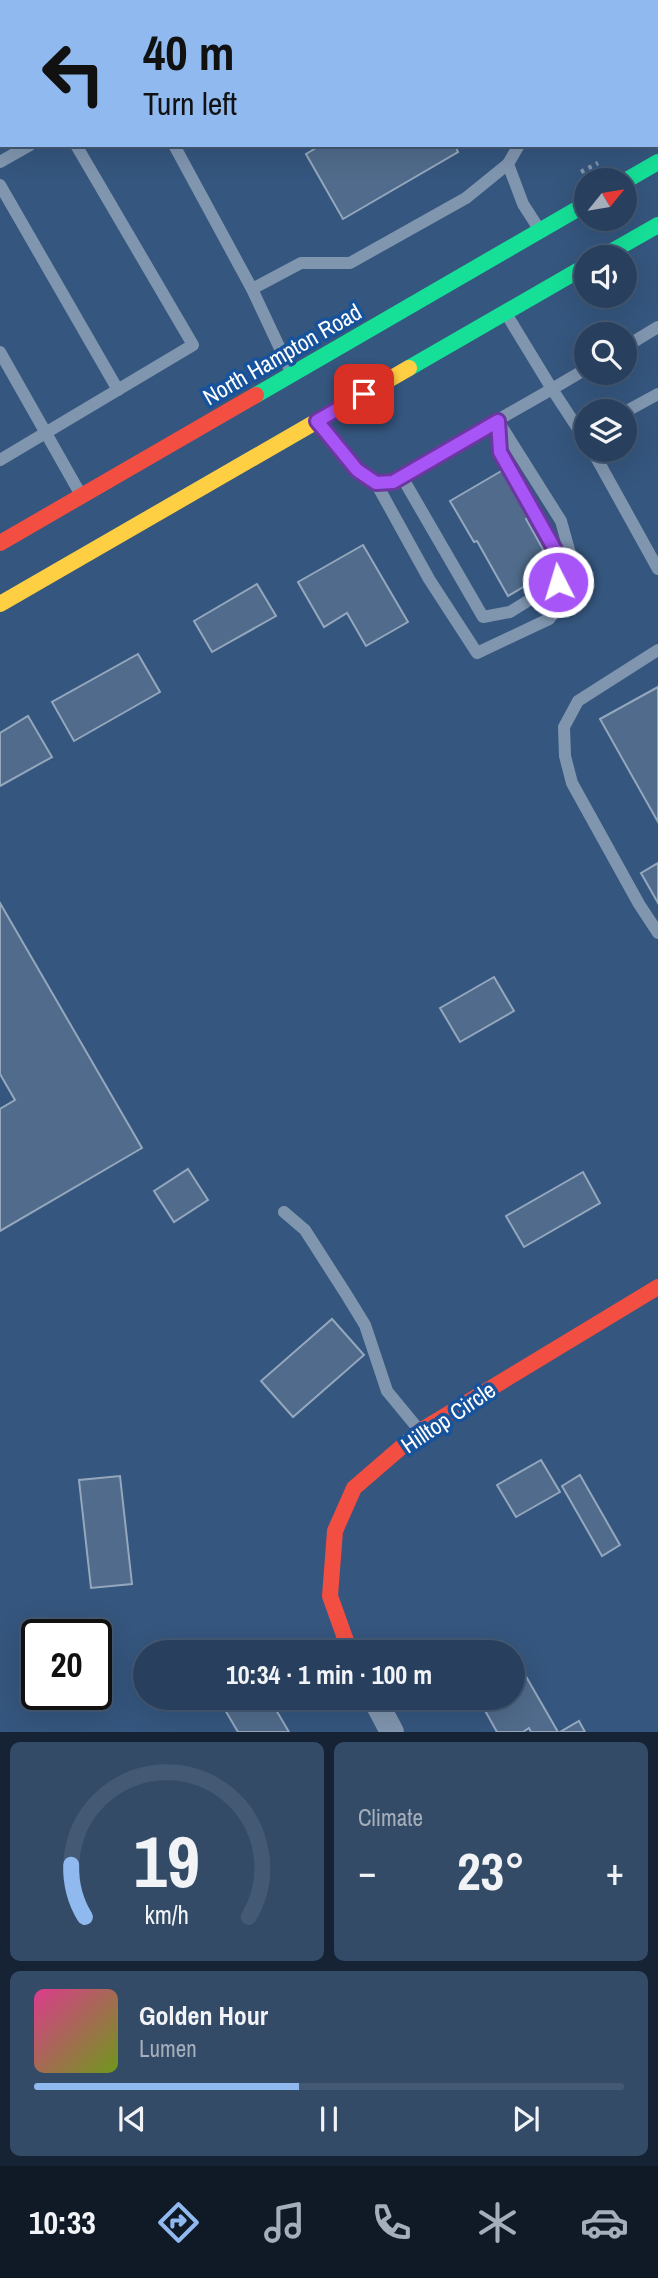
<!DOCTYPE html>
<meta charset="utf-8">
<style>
:root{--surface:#28405e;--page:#344b67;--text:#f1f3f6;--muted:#a5afbc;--line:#445973;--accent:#90b9f0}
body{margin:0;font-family:"Archivo Narrow",sans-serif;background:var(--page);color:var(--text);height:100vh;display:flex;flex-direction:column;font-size:26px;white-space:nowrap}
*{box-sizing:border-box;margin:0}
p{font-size:23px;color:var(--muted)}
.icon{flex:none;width:38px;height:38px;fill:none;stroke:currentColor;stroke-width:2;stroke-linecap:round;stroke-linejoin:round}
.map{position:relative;height:1732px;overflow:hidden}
.panel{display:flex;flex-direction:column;gap:10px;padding:10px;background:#162334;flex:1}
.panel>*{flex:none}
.hud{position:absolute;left:0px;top:0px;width:658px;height:147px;box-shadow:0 7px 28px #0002,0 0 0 2px var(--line);background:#90b9f0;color:#111;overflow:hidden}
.needle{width:46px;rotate:60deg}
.fabs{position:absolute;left:574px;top:168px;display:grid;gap:14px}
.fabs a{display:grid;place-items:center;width:63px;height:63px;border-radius:50%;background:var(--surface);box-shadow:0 7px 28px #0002,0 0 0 2px var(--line);font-size:35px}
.speed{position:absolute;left:21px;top:1619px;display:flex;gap:14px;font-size:35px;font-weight:700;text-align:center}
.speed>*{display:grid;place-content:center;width:91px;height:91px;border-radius:50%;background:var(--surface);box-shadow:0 7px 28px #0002,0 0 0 2px var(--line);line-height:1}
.speed .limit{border:4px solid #111;border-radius:10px;background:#fff;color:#111}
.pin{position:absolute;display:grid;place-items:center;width:60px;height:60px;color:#fff;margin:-30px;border-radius:14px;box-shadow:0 4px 10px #0006}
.me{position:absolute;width:77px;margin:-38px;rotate:355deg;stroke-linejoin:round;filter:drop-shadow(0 0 5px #0008)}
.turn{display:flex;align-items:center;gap:24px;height:147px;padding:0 28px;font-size:32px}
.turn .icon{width:91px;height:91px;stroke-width:2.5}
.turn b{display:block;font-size:49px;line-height:60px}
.big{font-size:52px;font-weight:700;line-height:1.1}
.panel .card{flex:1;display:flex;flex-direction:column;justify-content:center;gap:10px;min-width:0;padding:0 24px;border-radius:10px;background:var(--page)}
.panel .dial{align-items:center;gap:0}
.dial svg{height:182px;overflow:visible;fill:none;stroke:var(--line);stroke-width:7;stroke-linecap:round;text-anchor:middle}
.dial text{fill:var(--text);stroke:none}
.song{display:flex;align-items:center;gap:21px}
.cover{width:84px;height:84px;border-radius:10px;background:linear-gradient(135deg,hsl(330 70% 55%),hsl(80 70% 35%))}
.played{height:7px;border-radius:4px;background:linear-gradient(90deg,var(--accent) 45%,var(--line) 45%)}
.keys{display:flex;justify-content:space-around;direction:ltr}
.heat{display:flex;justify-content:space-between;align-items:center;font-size:38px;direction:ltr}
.panel .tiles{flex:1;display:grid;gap:10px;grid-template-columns:1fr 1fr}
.card:last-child{grid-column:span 2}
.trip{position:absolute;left:133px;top:1640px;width:392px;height:70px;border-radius:35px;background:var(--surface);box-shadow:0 7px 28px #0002,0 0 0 2px var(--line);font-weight:700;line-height:70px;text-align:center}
.tabs{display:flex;height:112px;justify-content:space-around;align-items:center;background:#101a26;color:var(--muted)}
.tabs .icon{width:49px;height:49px}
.tabs .current{color:var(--accent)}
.tabs b{font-size:32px;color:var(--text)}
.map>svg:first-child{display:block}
.building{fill:#506b8b;stroke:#94a7bd;stroke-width:2}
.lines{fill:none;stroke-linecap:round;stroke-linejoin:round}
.path{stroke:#8096af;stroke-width:4.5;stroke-dasharray:3.5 5;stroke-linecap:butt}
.lane{stroke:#8096af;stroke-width:12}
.street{stroke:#8096af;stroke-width:24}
.fast{stroke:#16e098;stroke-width:16}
.slow{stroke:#ffcf43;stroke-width:16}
.jam{stroke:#f24e42;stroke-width:16}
.route-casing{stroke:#6d37a1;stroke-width:18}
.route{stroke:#a855f7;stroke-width:12}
.labels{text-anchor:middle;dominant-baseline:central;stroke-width:7;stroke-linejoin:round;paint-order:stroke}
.street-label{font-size:23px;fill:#fff;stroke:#17539c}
</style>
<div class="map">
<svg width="658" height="1732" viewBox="0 0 658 1732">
<rect width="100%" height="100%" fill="#35567e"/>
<g class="building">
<polygon points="0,0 94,2 2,2 0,98"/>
<polygon points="230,0 334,0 335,2 231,2"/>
<polygon points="421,0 498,0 495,2"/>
<polygon points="321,145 455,145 458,152 343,219 306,154"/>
<polygon points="503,470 530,517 526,519 554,569 508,596 477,541 474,542 450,501"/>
<polygon points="363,545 408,622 366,646 347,613 324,627 298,582"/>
<polygon points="257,584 276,616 212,652 194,621"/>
<polygon points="138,654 160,692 74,741 52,702"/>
<polygon points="658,687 658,822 600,719"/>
<polygon points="28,716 52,757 0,786 0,733"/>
<polygon points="658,863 658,903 641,873"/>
<polygon points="0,903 142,1148 0,1231 0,1109 15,1100 0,1074"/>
<polygon points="494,977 514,1011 460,1042 440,1008"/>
<polygon points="188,1169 208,1200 174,1222 154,1191"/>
<polygon points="583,1172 600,1203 524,1247 506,1216"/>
<polygon points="332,1319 364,1355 293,1417 261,1381"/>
<polygon points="541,1460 560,1492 516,1517 497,1485"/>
<polygon points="580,1475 620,1545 602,1556 562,1486"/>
<polygon points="120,1476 132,1584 91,1588 79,1480"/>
<polygon points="520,1666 558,1732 531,1732 529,1728 523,1732 497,1732 478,1698 513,1698 513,1670"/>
<polygon points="218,1698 269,1698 289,1732 238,1732"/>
<polygon points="579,1721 585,1732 560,1732"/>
</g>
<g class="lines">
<polyline class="path" points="581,172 598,163"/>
<g class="lane">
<polyline points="128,0 129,2"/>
<polyline points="655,0 655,2"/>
<polyline points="583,2 586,0"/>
<polyline points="656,40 656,62"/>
<polyline points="174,145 252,289 291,372"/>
<polyline points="519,145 508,164 523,204 539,229"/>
<polyline points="0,162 30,145"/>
<polyline points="0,185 118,390"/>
<polyline points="252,289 301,263 350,263 466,198 508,164"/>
<polyline points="507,315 552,389 586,369"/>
<polyline points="625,347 658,327"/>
<polyline points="0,352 81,495"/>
<polyline points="625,412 658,394"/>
<path d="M319,424C337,445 357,482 386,484L552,389L586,441"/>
<polyline points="592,450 658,569"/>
<polyline points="0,460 193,345 76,145"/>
<polyline points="402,477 483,617 510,612 558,582 559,557 500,452 498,424"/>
<polyline points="376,483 429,579 477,653 549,619 578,582 561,521 498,421"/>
<polyline points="658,650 578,701 564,727 565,756 572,783 639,904 658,933"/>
<polyline points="284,1212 305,1230 346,1294 365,1325 387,1391 420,1431"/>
</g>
<polyline class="street" points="374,1698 392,1732"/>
<g class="fast">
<polyline points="625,181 658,162"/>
<polyline points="602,257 658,225"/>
<polyline points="409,368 586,266"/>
<polyline points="256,395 586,204"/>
</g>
<polyline class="slow" points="0,604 409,368"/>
<g class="jam">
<polyline points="0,543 256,395"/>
<polyline points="350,1652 330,1596 335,1531 354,1488 420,1431 658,1287"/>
</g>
</g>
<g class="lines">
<defs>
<polyline id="route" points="364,394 317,421 357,470 376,483 393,482 498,421 500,452 559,557 558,582"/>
</defs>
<use href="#route" class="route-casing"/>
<use href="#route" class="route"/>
</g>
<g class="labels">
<g class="street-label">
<text transform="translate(282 354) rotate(-30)">North Hampton Road</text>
<text transform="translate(448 1417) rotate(-34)">Hilltop Circle</text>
</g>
</g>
</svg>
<div class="fabs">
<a><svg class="needle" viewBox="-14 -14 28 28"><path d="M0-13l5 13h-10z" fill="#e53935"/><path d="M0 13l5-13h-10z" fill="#a5afbc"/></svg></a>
<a><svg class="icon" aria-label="sound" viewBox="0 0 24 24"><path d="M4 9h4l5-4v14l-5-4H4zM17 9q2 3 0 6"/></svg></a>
<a><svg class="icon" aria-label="search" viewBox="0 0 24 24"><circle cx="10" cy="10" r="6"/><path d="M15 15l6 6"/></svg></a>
<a><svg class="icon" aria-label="layers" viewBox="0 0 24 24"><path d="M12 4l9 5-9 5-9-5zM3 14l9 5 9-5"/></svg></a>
</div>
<div class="speed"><div class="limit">20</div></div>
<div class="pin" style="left:364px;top:394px;background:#d93025"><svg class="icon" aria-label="arrive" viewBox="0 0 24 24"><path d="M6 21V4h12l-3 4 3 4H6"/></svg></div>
<svg class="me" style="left:558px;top:582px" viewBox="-20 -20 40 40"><circle r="17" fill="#a855f7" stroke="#fff" stroke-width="3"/><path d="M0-11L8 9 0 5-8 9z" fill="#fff"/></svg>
<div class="trip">10:34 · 1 min · 100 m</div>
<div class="hud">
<div class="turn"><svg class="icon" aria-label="left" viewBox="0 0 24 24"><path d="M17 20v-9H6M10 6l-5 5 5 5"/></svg><div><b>40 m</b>Turn left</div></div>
</div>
</div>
<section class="panel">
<div class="tiles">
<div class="card dial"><svg viewBox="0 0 100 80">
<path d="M14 69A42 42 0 1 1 86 69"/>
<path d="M14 69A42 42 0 0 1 8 46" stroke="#90b9f0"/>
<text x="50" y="56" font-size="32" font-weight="700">19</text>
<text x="50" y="72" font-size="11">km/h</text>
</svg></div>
<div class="card"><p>Climate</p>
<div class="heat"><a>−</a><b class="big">23°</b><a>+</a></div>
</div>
<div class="card">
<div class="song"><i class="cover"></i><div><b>Golden Hour</b><p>Lumen</p></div></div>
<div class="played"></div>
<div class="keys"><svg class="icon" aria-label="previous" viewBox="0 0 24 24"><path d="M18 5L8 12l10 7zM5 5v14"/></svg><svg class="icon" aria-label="pause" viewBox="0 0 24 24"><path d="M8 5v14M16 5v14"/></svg><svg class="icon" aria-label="next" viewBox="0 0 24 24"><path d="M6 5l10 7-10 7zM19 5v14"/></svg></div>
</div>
</div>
</section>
<nav class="tabs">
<b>10:33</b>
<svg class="icon current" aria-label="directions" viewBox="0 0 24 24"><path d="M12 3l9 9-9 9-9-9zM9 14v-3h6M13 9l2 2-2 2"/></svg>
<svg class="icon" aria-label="music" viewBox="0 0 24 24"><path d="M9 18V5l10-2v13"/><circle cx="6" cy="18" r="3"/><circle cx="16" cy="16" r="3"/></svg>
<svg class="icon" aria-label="phone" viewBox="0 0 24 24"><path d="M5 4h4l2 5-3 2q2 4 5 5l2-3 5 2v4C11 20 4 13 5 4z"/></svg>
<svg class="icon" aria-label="climate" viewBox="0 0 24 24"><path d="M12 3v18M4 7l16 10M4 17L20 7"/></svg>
<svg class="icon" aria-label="car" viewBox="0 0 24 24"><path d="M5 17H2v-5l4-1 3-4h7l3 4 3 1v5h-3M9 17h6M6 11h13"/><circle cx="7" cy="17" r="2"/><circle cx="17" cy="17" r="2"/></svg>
</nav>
